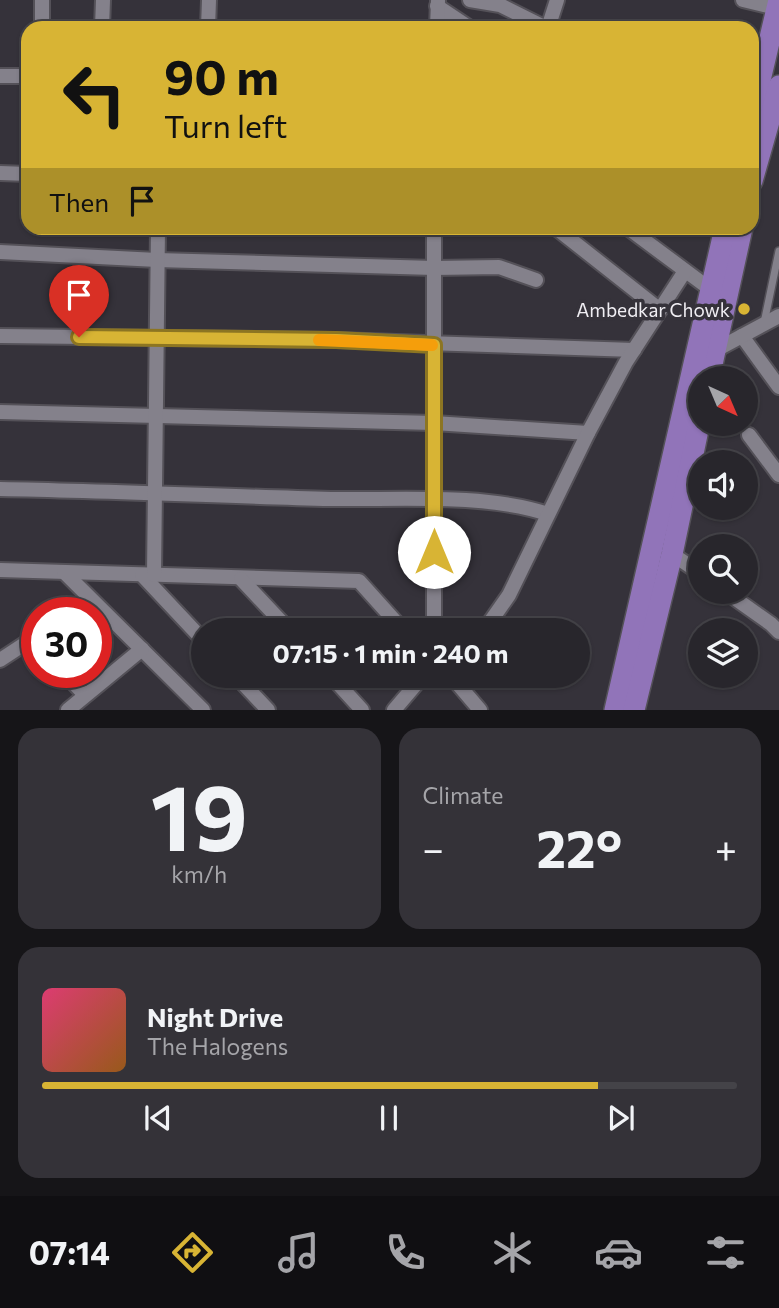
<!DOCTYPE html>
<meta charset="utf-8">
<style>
:root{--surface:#28262c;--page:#343238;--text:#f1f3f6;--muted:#a5a5a9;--line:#444348;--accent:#d8b434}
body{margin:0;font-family:Commissioner,sans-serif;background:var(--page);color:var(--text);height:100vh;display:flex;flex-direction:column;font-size:26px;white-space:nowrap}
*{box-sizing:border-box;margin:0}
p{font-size:23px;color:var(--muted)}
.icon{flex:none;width:38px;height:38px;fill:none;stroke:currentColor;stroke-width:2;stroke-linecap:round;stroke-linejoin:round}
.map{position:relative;height:710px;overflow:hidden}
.details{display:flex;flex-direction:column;gap:18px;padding:18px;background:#161518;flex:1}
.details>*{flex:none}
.banner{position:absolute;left:21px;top:21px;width:738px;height:214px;border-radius:21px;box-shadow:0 2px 5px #0004,0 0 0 2px var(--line);background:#d8b434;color:#111;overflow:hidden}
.needle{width:46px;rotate:136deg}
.controls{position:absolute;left:688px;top:366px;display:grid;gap:14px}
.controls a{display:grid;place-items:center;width:70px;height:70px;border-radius:50%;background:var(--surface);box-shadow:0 2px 5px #0004,0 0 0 2px var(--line);font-size:35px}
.speed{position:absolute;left:21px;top:597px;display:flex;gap:14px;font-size:35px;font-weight:700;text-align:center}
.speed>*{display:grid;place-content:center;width:91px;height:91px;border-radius:50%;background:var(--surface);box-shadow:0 2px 5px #0004,0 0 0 2px var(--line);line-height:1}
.speed .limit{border:10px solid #d22;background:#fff;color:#111}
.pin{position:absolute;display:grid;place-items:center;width:60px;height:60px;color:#fff;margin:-72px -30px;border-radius:50% 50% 50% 0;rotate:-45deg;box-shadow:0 0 7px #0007}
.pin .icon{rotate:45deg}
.me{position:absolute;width:77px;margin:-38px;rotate:0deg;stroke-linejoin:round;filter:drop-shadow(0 0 5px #0008)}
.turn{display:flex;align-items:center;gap:24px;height:147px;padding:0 28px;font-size:32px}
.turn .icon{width:91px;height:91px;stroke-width:2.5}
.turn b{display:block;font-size:49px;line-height:60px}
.then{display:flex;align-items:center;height:66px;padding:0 28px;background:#0003;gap:14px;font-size:26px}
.big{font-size:52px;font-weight:700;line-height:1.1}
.details .tile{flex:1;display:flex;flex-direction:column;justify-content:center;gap:10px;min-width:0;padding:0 24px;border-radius:21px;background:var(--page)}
.details .dial{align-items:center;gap:0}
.dial b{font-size:91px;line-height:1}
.song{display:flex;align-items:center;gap:21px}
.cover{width:84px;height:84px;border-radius:10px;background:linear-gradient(135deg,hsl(340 70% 55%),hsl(30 70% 35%))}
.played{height:7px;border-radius:4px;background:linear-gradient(90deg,var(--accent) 80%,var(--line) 80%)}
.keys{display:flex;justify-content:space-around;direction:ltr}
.heat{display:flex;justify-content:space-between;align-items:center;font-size:38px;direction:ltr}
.details .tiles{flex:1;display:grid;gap:18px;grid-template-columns:1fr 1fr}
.tile:last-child{grid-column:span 2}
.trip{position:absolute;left:191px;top:618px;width:399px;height:70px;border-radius:35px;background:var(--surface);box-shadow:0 2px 5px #0004,0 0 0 2px var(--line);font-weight:700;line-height:70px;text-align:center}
.tab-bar{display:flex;height:112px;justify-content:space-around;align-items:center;background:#100f12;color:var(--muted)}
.tab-bar .icon{width:49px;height:49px}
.tab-bar .active{color:var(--accent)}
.tab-bar b{font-size:32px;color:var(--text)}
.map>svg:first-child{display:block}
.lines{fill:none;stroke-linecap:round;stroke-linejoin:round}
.lane-casing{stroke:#545158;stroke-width:10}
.street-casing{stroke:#545158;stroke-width:18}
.primary-casing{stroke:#545158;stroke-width:24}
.lane{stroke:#84818b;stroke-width:7}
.street{stroke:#84818b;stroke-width:14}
.primary{stroke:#9174b9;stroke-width:21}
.route-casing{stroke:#8c7522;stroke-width:18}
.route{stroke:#d8b434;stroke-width:12}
.slow{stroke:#f59e0b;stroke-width:12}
.poi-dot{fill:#d8b434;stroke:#35323a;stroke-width:2.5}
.labels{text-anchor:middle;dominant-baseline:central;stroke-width:7;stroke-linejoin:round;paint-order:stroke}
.poi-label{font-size:19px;fill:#f0eef3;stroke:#35323a;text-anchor:end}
</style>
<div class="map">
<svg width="779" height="710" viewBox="0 0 779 710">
<rect width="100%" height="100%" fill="#35323a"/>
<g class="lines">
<defs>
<polyline id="lane" points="764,323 779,251"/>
<g id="street">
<polyline points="470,0 500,5 546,28"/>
<polyline points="743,0 777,8"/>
<polyline points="437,6 470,28"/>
<polyline points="42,28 42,0"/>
<polyline points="102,28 103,0"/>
<polyline points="208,28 209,0"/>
<polyline points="437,28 438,1"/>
<polyline points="548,28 557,0"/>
<polyline points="0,76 28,76"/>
<polyline points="0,173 28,174"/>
<polyline points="556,228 660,310"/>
<polyline points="628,228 710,289"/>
<polyline points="0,252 157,260 434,268 499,267 536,280"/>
<polyline points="0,336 336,340 634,350"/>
<polyline points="742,336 779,387"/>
<polyline points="714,351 779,316"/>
<polyline points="0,412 434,423 588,433"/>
<polyline points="749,435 779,475"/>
<path d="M0,489C110,491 221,496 331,499C398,500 485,493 548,514"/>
<polyline points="672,554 700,573"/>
<polyline points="0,570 359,581 403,630"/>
<polyline points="64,572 203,710"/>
<polyline points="142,575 203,640"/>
<polyline points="154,575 158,228"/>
<polyline points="241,579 289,630"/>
<polyline points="726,592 771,624 779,632"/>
<polyline points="434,630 434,228"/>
<polyline points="478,630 488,625 509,595 588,433 626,362 685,271"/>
<polyline points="0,660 32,639 37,644"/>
<polyline points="63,672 85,695"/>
<polyline points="236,676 268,710"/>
<polyline points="331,676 362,710"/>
<polyline points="451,676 480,710"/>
<polyline points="68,710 142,649"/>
<polyline points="394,710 423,676"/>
</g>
<g id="primary">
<polyline points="752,114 779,0"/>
<polyline points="752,181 779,86"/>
<polyline points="709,378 742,228"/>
<polyline points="615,710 725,228"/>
<polyline points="634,710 672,554 700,420"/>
</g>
</defs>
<use href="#lane" class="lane-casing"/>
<use href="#street" class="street-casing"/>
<use href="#primary" class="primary-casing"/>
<use href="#lane" class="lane"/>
<use href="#street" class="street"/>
<use href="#primary" class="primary"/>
</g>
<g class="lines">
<defs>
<polyline id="route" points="79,337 336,340 434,345 434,552"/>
</defs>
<use href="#route" class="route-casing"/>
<use href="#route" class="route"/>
<polyline class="slow" points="319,340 432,345"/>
</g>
<circle class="poi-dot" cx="744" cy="309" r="7"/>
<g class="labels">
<g class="poi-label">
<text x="730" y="309">Ambedkar Chowk</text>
</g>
</g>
</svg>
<div class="controls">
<a><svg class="needle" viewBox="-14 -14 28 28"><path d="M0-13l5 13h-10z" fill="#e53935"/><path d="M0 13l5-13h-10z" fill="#a5a5a9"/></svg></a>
<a><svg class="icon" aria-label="sound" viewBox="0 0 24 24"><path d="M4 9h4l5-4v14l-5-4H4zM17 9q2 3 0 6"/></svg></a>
<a><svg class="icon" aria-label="search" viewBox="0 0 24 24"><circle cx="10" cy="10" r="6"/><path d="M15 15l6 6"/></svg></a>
<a><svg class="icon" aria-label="layers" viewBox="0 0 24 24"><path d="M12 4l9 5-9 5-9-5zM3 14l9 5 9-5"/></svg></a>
</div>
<div class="speed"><div class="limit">30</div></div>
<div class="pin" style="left:79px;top:337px;background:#d93025"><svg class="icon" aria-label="arrive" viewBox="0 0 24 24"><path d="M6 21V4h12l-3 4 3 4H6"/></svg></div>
<svg class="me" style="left:434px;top:552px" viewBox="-20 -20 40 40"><circle r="19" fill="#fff"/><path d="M0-13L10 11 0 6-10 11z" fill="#d8b434"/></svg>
<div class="trip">07:15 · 1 min · 240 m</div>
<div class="banner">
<div class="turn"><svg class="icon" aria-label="left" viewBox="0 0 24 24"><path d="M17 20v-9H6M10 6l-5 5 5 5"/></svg><div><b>90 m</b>Turn left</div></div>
<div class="then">Then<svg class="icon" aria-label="arrive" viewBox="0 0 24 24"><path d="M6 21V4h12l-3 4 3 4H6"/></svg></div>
</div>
</div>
<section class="details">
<div class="tiles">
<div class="tile dial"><b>19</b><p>km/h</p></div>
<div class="tile"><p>Climate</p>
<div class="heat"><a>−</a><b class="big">22°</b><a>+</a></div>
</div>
<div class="tile">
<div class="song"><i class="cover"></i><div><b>Night Drive</b><p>The Halogens</p></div></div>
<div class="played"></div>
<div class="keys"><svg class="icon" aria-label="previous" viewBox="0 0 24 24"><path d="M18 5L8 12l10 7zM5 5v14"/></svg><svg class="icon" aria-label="pause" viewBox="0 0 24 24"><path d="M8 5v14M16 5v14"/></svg><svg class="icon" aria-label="next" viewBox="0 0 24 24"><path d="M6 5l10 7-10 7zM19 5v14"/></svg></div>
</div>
</div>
</section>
<nav class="tab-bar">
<b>07:14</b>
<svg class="icon active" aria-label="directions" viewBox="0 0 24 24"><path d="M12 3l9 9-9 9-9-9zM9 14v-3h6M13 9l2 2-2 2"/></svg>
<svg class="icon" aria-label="music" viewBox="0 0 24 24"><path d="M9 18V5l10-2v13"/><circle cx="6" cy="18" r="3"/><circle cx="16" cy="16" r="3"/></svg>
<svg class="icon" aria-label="phone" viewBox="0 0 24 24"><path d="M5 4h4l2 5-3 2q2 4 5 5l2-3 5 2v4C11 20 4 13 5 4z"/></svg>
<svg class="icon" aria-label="climate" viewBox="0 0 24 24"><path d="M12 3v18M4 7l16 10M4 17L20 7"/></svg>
<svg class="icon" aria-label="car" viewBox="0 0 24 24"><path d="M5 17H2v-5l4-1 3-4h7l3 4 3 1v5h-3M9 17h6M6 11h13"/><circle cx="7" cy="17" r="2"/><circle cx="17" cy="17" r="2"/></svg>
<svg class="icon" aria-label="filters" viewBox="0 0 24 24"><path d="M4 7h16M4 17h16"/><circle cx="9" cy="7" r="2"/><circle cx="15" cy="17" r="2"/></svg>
</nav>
